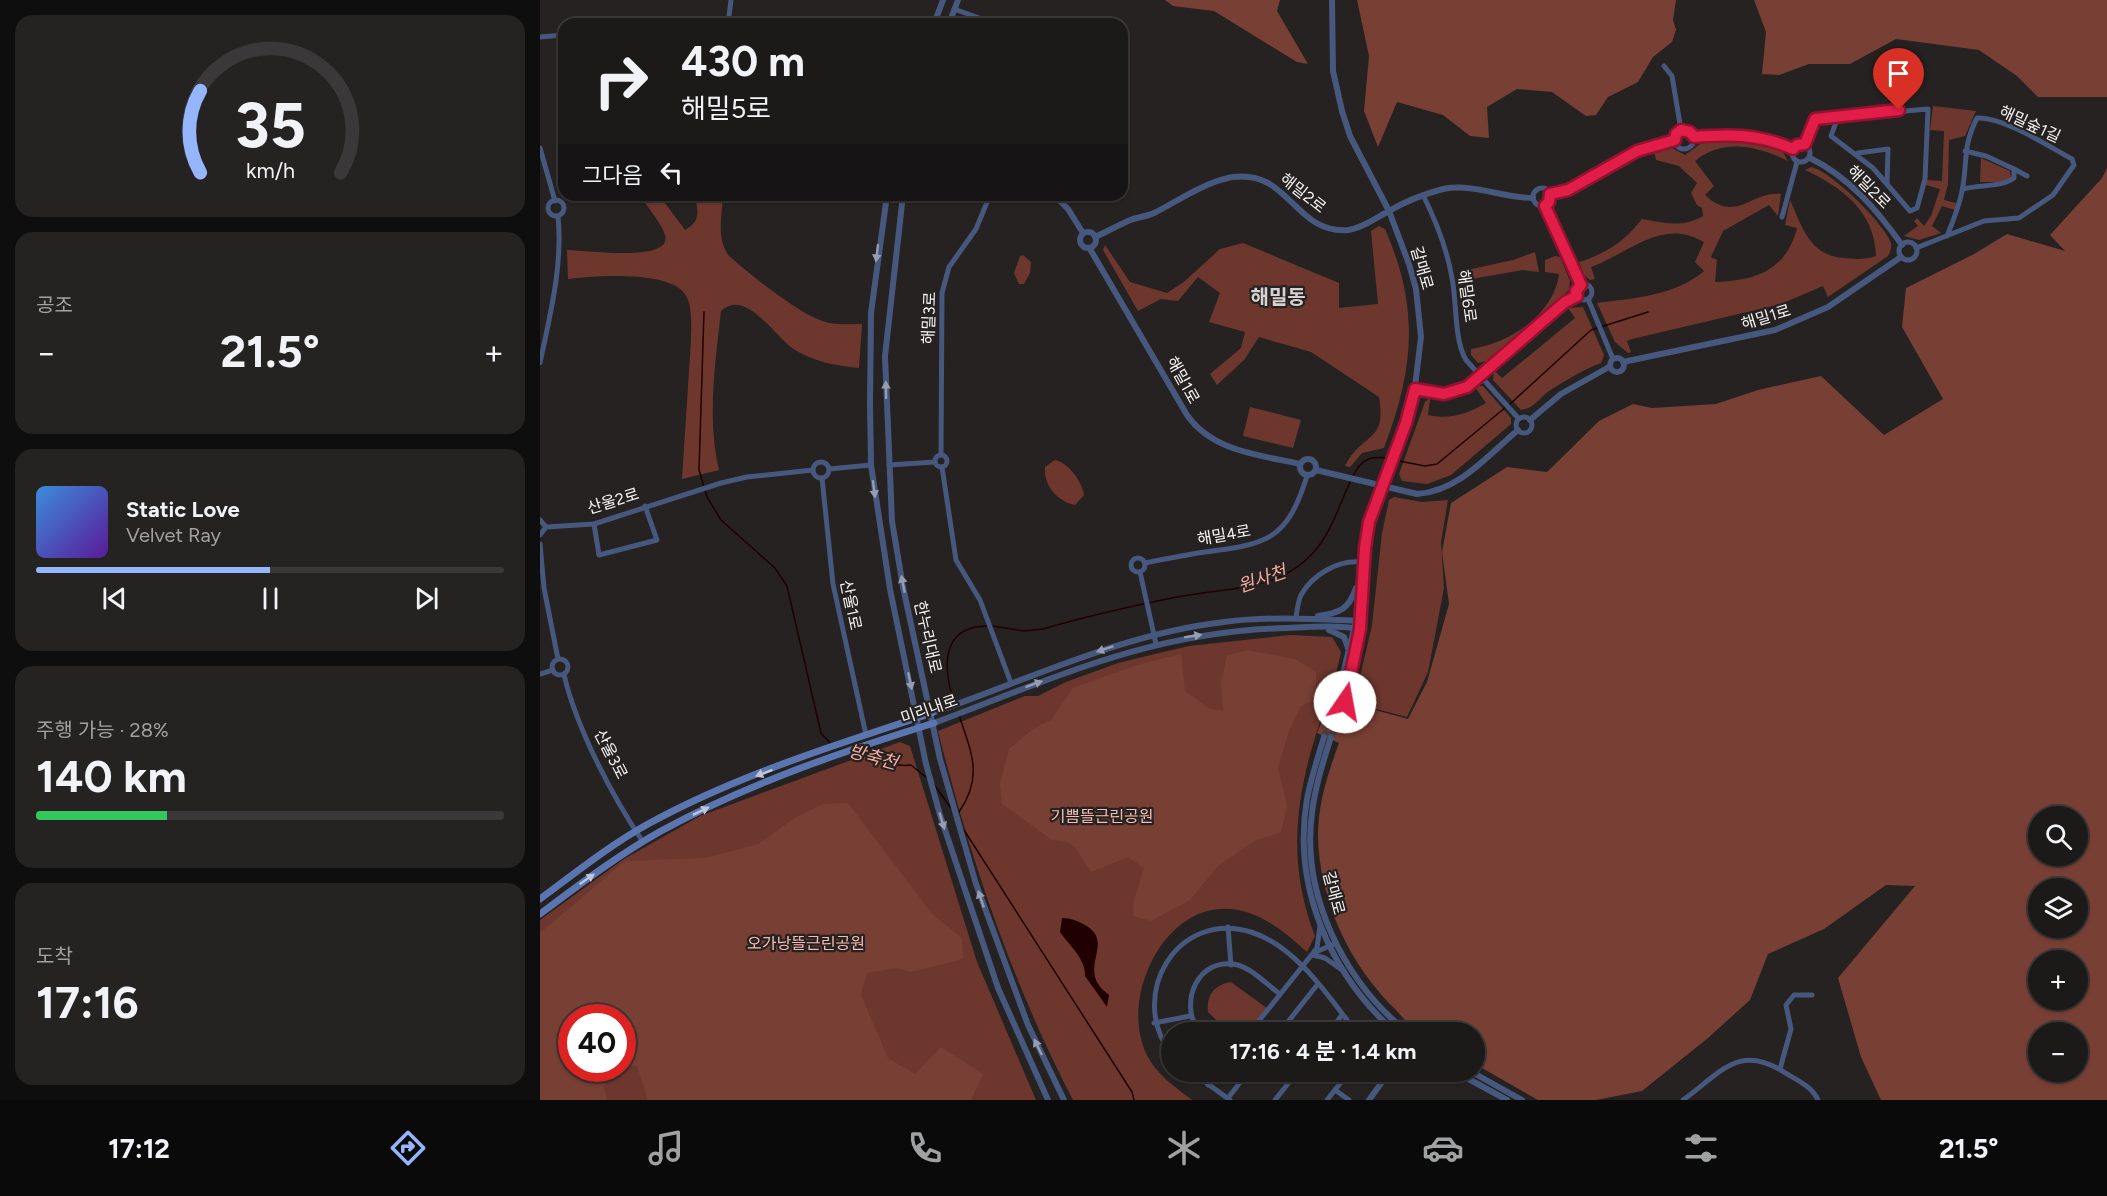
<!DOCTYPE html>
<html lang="ko">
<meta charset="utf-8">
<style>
:root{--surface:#1c1a19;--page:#252322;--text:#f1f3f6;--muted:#a0a1a2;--line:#3a3838;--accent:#95b6fd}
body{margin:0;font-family:Figtree,"Noto Sans KR",sans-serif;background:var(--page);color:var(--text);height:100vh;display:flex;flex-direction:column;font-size:22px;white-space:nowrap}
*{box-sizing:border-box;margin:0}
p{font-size:20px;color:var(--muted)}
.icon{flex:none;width:33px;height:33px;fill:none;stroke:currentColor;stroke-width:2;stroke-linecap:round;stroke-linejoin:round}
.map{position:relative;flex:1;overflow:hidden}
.sheet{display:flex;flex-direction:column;gap:15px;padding:15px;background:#0f0e0e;width:540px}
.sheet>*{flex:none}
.top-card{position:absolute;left:18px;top:18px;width:570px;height:183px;border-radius:18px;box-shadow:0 2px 4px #0004,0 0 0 2px var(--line);background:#1c1a19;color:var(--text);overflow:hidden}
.buttons{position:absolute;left:1488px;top:806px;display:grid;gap:12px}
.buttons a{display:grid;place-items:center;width:60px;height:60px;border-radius:50%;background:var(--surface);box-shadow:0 2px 4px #0004,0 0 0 2px var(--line);font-size:30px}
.speed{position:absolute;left:18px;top:1004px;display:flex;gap:12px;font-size:30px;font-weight:700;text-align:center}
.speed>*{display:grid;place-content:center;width:78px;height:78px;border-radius:50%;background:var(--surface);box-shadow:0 2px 4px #0004,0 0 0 2px var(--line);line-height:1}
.speed .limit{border:9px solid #d22;background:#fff;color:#111}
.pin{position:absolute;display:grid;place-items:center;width:51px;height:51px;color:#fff;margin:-62px -26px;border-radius:50% 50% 50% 0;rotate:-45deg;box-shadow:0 0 6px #0007}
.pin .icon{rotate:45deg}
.me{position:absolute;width:66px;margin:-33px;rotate:12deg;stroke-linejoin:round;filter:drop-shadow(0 0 4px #0008)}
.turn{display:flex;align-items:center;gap:21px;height:126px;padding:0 24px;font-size:27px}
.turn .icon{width:78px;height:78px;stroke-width:2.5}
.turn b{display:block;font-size:42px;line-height:51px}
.then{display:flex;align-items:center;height:57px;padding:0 24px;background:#0003;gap:12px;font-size:22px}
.big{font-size:45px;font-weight:700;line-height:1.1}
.sheet .card{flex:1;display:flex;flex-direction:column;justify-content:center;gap:9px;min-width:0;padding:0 21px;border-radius:18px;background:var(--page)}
.sheet .dial{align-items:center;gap:0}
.dial svg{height:156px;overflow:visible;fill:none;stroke:var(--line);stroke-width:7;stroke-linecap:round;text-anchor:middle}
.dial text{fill:var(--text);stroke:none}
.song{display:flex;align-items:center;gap:18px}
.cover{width:72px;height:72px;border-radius:9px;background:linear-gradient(135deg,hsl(210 70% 55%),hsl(270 70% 35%))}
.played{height:6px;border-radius:3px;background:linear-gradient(90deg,var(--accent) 50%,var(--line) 50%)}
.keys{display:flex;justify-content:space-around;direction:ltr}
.heat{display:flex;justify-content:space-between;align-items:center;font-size:33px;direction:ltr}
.charge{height:9px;border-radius:4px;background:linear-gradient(90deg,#34c759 28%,var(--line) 0)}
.trip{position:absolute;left:621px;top:1022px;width:324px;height:60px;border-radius:30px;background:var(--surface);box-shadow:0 2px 4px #0004,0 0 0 2px var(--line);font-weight:700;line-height:60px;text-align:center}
.tab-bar{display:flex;height:96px;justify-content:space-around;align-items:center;background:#0b0a0a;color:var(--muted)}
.tab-bar .icon{width:42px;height:42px}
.tab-bar .current{color:var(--accent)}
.tab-bar b{font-size:27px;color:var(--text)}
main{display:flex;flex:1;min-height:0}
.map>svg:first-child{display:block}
.green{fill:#6e372d;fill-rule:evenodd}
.forest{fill:#783f34;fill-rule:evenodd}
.water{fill:#200000}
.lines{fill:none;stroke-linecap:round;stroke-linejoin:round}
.stream{stroke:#200000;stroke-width:1.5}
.tertiary-tunnel{stroke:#444140;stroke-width:6;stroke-dasharray:6 3;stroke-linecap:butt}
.minor{stroke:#46587d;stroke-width:5}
.tertiary{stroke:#46587d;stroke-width:6}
.secondary{stroke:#5a75b0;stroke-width:7}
.oneway{fill:#959db2}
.oneway2{fill:#bfc6db}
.route-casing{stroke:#92132f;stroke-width:15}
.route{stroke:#e11d48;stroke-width:10}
.labels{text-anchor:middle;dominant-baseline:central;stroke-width:4.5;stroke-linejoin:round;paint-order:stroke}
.street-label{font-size:16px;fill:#f5f2f2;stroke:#252221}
.park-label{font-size:16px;fill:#f5bcb1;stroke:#252221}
.water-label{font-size:18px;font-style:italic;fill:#f6ab9d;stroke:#252221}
.quarter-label{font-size:20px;font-weight:bold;fill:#d7d2d1;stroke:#252221}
</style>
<main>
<section class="sheet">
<div class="card dial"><svg viewBox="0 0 100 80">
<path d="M14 69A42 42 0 1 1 86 69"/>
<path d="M14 69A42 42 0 0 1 14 27" stroke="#95b6fd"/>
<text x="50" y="56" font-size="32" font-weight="700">35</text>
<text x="50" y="72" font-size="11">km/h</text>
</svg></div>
<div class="card"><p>공조</p>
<div class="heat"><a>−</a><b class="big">21.5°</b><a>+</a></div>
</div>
<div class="card">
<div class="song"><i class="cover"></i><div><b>Static Love</b><p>Velvet Ray</p></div></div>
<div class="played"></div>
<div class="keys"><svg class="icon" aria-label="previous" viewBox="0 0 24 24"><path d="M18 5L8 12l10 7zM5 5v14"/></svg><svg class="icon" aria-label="pause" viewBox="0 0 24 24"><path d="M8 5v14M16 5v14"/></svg><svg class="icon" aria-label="next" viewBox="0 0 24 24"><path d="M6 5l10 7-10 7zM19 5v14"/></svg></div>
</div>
<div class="card"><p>주행 가능 · 28%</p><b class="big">140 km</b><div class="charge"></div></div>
<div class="card"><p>도착</p><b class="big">17:16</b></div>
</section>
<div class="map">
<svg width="1567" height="1100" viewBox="0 0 1567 1100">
<rect width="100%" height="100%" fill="#252221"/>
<g class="green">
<polygon points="1393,106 1436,111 1425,136 1409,140 1408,184 1404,200 1416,203 1415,210 1402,206 1392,226 1401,233 1379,240 1364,236 1378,226 1374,221 1377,218 1384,226 1391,216 1400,189 1386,185 1387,180 1402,181 1404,131 1390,130"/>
<path d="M1170,142L1210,143L1242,151L1248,161C1217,146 1184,138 1155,161L1174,186L1165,195C1196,224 1211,191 1241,194L1238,216L1229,205L1183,231L1171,257L1177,260L1175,282C1215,281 1246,271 1257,228L1245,225L1250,200C1262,226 1269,255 1303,258C1315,259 1325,260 1336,256C1335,212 1302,187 1265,170L1271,167C1290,170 1345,224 1351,243C1352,248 1350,252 1348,256L1288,297L1283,286L1241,304L1092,339L1087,341L1091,352L1088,353L1075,342L1057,303C1094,298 1135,296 1164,271L1155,262L1164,242C1122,217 1090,253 1051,267L1055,279L1050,280L1044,275L1039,262C1067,253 1084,242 1102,219C1123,223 1144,228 1163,216L1162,208L1157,205L1151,193L1157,183L1139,166L1116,160L1114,152L1130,147L1145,155L1160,144Z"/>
<polygon points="1441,158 1470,171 1471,178 1462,182 1440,182"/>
<path d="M100,195H119L145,230C161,221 158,212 155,195H183C182,216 176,239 189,256C211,275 263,318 289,323C300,325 312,324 322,324L319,368C296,366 271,361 252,348C234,335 205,288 181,311C175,365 167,418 179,470L142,479L151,340C151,326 153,306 145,294C128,270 54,276 28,279L27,250C44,250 133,263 125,235C121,222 107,207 100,195Z"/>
<path d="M839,226L845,229C880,309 874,369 844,448L822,453L810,467L805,466C823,431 847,444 839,397L771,352L719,337L704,360L677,385L670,374L701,348L705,332L669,322L680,293L658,277L638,301L621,299L598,311L563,250L565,245L590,282L627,293L645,281L680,249L703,243L799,283V308L838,304L831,231Z"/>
<polygon points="995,252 999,272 983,270 920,281 918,272 973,260"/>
<polygon points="483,255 491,262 490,273 484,284 479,284 474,273 480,256"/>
<path d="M1015,256L1020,257L1030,281L1029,290L947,361L938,363L931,355V349C968,344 1014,315 1019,274L1005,272V260Z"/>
<path d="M1043,307L1064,355L1061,363C1043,370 1026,380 1009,391C999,398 994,409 981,410L953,380L954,370L962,378L1035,318L1028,308Z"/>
<path d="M937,386H943L971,418V424L911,475L887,484L862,481L859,474L885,402L890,398L888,415C910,420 927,414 946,403L935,387Z"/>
<polygon points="710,407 761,420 753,448 703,436"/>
<path d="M515,460C529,463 542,482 544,495L535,505C518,502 503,485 505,467Z"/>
<polygon points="854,497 882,502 908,500 901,542 904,588 888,672 867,717 836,709 815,698 832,625 842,533 849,500"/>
<path d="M750,635L792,637L801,652C795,683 783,711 774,741C754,808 749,869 775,936L767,952C747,934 725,915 698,910C626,896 578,998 607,1055C617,1075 635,1087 652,1100H533C472,983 430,858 398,731L485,696H498L526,682L578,663L619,653L649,646Z"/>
<path d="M360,742L370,746L437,962L496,1100H0V920L84,859L160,816ZM32,1017H82V1068H32Z"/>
<path d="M691,982L728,1009L710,1032H689L668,1012C666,995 674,985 691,982Z"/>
</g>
<g class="forest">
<polygon points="625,0 740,0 737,11 768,64 757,62 674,11 633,6"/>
<polygon points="817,0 1136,0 1133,20 1136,30 1132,42 1113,57 1098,82 1068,97 1056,115 1046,116 1012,92 977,89 947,107 949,138 930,136 903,115 857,102 838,147 824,111 829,56"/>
<polygon points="1214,0 1567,0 1567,97 1498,97 1477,76 1439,50 1356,39 1310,64 1269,64 1239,75 1222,74 1226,32"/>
<path d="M1567,168V1100H1341L1321,1057L1298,978L1375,886L1346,885L1284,929L1228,954L1210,1000L1168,1038L1102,1091L1056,1100H998L935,1064L934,1032C921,1032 891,1036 880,1031C870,1027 863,1018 856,1010C810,966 779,900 778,836C778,803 788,773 799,743L777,733L791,698L868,719L887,682L909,604L902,552L911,503L967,467L1007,472L1059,421L1093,404L1112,408L1176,404L1218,390L1281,376L1344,435L1403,399L1362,327L1366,288L1434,254L1467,234L1525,251L1510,235L1562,178ZM1498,816H1538V855H1498ZM1498,888H1538V927H1498ZM1498,960H1538V999H1498ZM1498,1032H1538V1071H1498Z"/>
<polygon points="707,650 755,659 776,672 776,699 761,706 749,731 738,767 747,806 741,832 714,841 677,867 650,900 611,921 593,916 594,900 604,868 588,857 551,872 535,847 526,842 512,840 462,804 460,784 469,749 493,729 511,720 533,688 597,665 641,654 645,691 670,709 683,710 681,682 687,656"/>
<polygon points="308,803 393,915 422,938 423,959 370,972 357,968 327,973 321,995 348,1058 375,1074 401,1047 443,1074 431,1100 108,1100 97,1066 83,1067 82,1017 32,1017 32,1068 76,1068 64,1086 67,1100 0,1100 0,933 85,861 166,858 218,844 256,817 283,804"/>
</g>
<path class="water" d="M522,918C532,918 537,921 545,925C573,941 544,963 559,985C561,989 566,992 569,995L567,1007L545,976C546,959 529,945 520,932Z"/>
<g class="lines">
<g class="stream">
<polyline points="164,312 159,470 167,497 181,520 235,568 247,586 281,733 291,744"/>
<polyline points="970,404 1051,330 1108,312"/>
<polyline points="854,460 885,466 897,464 966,407"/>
<path d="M813,476C822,458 831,455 850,459"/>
<path d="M453,626L484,631L503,629C547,616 592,606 637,597C685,587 737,593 773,553C792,532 799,505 811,480"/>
<path d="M414,702C403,668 400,626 448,626"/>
<path d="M316,751C334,756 353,768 371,765L387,778"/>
<polyline points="393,783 411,808"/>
<path d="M419,812C444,776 431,752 419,715"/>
<polyline points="424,830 592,1092 594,1100"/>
</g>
<g class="tertiary-tunnel">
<polyline points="784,737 797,698"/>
<polyline points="791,737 805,702"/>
</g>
<g class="minor">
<polyline points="414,9 456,24"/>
<polyline points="188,24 191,0"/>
<polyline points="0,37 24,35"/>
<polyline points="1124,66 1132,76 1141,130"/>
<circle cx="1144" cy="139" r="10"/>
<circle cx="1261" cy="153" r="9"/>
<polyline points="1265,145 1275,119 1388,109 1385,179 1377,208 1370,211 1333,168 1291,136 1298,117"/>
<polyline points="0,148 15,201"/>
<polyline points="1318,153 1348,149 1347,183"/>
<polyline points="1474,169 1487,176"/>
<circle cx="1002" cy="197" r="9"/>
<path d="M1423,189C1440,184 1460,188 1474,178V169L1446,156L1425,151"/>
<path d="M883,195C896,221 907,249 912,278C917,303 914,340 926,360L979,419"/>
<circle cx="16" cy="208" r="8"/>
<polyline points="1005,206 1041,285"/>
<polyline points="1242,217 1257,162"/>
<circle cx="1368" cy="251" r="9"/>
<path d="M1376,248L1444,221L1479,218L1513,195L1534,165L1532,159C1508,146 1462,116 1437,118C1422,147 1428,162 1422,191C1419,207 1413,221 1407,236"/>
<circle cx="1044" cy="292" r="8"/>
<polyline points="1048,299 1073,359"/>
<path d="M0,363C10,315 23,265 18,216"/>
<polyline points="875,389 904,394 927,387 1025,302 1037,296"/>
<circle cx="984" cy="425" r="8"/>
<circle cx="401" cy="461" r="6"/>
<polyline points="401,455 402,293 409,267 436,229 450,195"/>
<circle cx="281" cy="470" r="8"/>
<polyline points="349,465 395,462"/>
<polyline points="402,467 416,560 440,600 471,683"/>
<polyline points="289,469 331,465"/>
<polyline points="282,478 293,584 326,735"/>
<polyline points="0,520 6,527 0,535"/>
<polyline points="54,524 59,555 117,540 105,506"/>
<polyline points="6,527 54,524 181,483 207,477 273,470"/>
<polyline points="0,544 4,588 18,659"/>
<circle cx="598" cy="565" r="7"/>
<path d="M605,563C625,559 645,555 665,552C728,544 747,540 767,476"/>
<polyline points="600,572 616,644"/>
<path d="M756,618C757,610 758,601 761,595C772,575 798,560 820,562"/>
<circle cx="20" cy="667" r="8"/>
<polyline points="0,674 13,670"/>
<path d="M24,675C37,729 72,796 103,842"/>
<polyline points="688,927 691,965"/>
<polyline points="776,952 796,943"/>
<polyline points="772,955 785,958 802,970"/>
<polyline points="614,1023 650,1016"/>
<path d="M659,1032C638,1003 658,955 698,965C714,970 727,985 740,994"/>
<polyline points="710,1032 777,948 780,926"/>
<polyline points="740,1032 777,985"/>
<polyline points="789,1032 802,1015"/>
<path d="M632,1055C586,996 637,909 711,932C756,946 789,997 816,1032"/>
<polyline points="1240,1069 1251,1029 1246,1005 1254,995 1272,995"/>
<polyline points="650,1071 690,1100"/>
<polyline points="668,1085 679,1071"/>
<polyline points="795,1090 809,1100"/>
<polyline points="688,1098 709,1071"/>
<polyline points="735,1100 758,1071"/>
<polyline points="787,1100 810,1071"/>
<path d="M1143,1100C1182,1072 1199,1042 1247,1074C1259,1081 1272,1087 1278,1100"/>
</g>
<g class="tertiary">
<polyline points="792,0 793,71 802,111 810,136 849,211 869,264 876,289 881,337 873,403 829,522 825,548 820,629 805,702"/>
<polyline points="394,24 403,0"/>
<polyline points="409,24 418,0"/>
<path d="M1154,137C1189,134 1220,134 1253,149"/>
<path d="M1270,158C1309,177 1337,210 1362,245"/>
<polyline points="1010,194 1028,190 1097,151 1135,140"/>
<polyline points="347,195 331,313 330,402 331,465 350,589 386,764 400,815 458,988 508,1100"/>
<polyline points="363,195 345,356 352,521 363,587 400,759 436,884 488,1025 524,1100"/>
<polyline points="514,195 528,209 543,233"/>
<circle cx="548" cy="240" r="8"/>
<path d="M555,237C566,232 577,226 588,221C596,217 606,217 614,213C647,197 689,162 728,183C755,198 768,233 808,230C822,228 836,218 849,211C866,201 884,194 903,189C934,183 962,198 993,198"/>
<path d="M550,249L647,415C673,452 720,455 760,464"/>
<circle cx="1077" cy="365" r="7"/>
<polyline points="1083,362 1235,330 1288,307 1361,257"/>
<polyline points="990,420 1021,394 1069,367"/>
<circle cx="768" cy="467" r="8"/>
<path d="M776,470L877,494C919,491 947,456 978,430"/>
<path d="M778,616C800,613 809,609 816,588"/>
<polyline points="789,630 804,637 808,648"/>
<polyline points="797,698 816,621 820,562 824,549"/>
<path d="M392,713C488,680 581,634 684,622C730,616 775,619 821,621"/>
<path d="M394,723C517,677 613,631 747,628C771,627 797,625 820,629"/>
<path d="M784,737C778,757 771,778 767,799C752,886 790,974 855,1032"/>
<path d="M791,737C783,762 775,787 772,813C761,895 804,981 867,1032"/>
<polyline points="914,1071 967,1100"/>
<polyline points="930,1071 982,1100"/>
<polyline points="829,1100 850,1071"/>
</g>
<g class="secondary">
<path d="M0,899C35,873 70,845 108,824C197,775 296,745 392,713"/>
<path d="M0,914C39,885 78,855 121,831C207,784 301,752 394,723"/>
</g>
</g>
<defs><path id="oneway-solid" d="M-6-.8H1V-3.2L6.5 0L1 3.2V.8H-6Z" transform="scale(1.5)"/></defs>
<g class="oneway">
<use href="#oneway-solid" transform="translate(337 253) rotate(97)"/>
<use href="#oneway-solid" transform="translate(346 390) rotate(-91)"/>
<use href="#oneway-solid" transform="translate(334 489) rotate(83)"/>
<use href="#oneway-solid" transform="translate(363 584) rotate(-101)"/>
<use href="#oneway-solid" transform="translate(653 636) rotate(-9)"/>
<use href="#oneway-solid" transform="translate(565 649) rotate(161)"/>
<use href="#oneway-solid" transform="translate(370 681) rotate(78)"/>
<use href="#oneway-solid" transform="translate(494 684) rotate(-20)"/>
<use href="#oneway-solid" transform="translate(402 821) rotate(73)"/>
<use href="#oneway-solid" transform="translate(441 899) rotate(-109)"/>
<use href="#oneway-solid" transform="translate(498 1047) rotate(-116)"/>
</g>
<g class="oneway2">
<use href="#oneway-solid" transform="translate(224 773) rotate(159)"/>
<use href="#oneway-solid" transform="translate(161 811) rotate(-26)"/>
<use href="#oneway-solid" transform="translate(47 879) rotate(-35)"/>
</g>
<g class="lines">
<defs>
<path id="route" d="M805,702L820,629L825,548L829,522L866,423L875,389L904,394L927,387L1025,302L1037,296L1036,291L1041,285L1005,206L1009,202L1010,194L1028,190L1097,151L1135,140L1136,134L1141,130L1150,132L1154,137C1189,134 1220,134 1253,149L1257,145L1265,144L1275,119L1359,110"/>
</defs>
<use href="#route" class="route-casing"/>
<use href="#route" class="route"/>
</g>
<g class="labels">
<g class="street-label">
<text transform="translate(1490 124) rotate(25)">해밀숲1길</text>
<text transform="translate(1329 187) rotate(45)">해밀2로</text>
<text transform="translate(763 193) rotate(38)">해밀2로</text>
<text transform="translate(882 268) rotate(74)">갈매로</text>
<text transform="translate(927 296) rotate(82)">해밀6로</text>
<text transform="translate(1226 317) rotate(-17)">해밀1로</text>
<text transform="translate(389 318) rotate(-88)">해밀3로</text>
<text transform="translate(643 380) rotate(61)">해밀1로</text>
<text transform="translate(73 501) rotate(-17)">산울2로</text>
<text transform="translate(684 535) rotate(-10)">해밀4로</text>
<text transform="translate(311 605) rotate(78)">산울1로</text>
<text transform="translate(388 637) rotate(77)">한누리대로</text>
<text transform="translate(389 709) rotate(-19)">미리내로</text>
<text transform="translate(71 754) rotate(63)">산울3로</text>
<text transform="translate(794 893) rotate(75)">갈매로</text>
</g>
<g class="park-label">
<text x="562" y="816">기쁨뜰근린공원</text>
<text x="266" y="943">오가낭뜰근린공원</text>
</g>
<g class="water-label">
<text transform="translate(722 579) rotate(-19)">원사천</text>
<text transform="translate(333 757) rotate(15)">방축천</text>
</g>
<g class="quarter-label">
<text x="738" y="297">해밀동</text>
</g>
</g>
</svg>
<div class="buttons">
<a><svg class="icon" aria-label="search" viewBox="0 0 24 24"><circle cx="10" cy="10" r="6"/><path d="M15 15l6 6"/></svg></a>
<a><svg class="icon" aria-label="layers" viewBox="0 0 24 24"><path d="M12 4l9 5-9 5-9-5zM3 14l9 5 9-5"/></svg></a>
<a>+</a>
<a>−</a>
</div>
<div class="speed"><div class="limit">40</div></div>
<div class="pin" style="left:1359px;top:110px;background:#d93025"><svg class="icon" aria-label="arrive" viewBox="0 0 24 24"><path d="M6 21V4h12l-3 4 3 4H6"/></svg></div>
<svg class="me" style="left:805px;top:702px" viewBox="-20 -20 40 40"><circle r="19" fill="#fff"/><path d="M0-13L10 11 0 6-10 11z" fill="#e11d48"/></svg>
<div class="trip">17:16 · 4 분 · 1.4 km</div>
<div class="top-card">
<div class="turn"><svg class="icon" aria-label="right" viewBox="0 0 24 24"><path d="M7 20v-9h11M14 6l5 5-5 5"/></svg><div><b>430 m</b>해밀5로</div></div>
<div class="then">그다음<svg class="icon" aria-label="left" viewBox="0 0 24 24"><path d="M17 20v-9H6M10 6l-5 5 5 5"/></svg></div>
</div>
</div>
</main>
<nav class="tab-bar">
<b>17:12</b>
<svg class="icon current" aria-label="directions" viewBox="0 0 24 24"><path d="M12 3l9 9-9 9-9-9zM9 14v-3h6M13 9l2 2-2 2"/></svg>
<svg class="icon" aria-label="music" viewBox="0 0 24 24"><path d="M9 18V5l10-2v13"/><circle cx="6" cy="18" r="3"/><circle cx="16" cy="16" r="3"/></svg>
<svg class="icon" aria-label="phone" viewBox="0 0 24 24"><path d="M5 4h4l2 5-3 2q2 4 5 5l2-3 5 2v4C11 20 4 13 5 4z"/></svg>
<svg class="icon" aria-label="climate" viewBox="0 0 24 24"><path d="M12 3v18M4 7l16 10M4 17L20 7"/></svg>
<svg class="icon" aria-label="car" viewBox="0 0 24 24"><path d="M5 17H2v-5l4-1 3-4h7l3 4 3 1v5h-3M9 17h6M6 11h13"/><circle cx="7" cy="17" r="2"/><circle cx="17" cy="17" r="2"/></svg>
<svg class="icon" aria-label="filters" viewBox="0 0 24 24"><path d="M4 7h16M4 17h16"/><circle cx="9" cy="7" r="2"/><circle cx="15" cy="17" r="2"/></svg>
<b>21.5°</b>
</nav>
